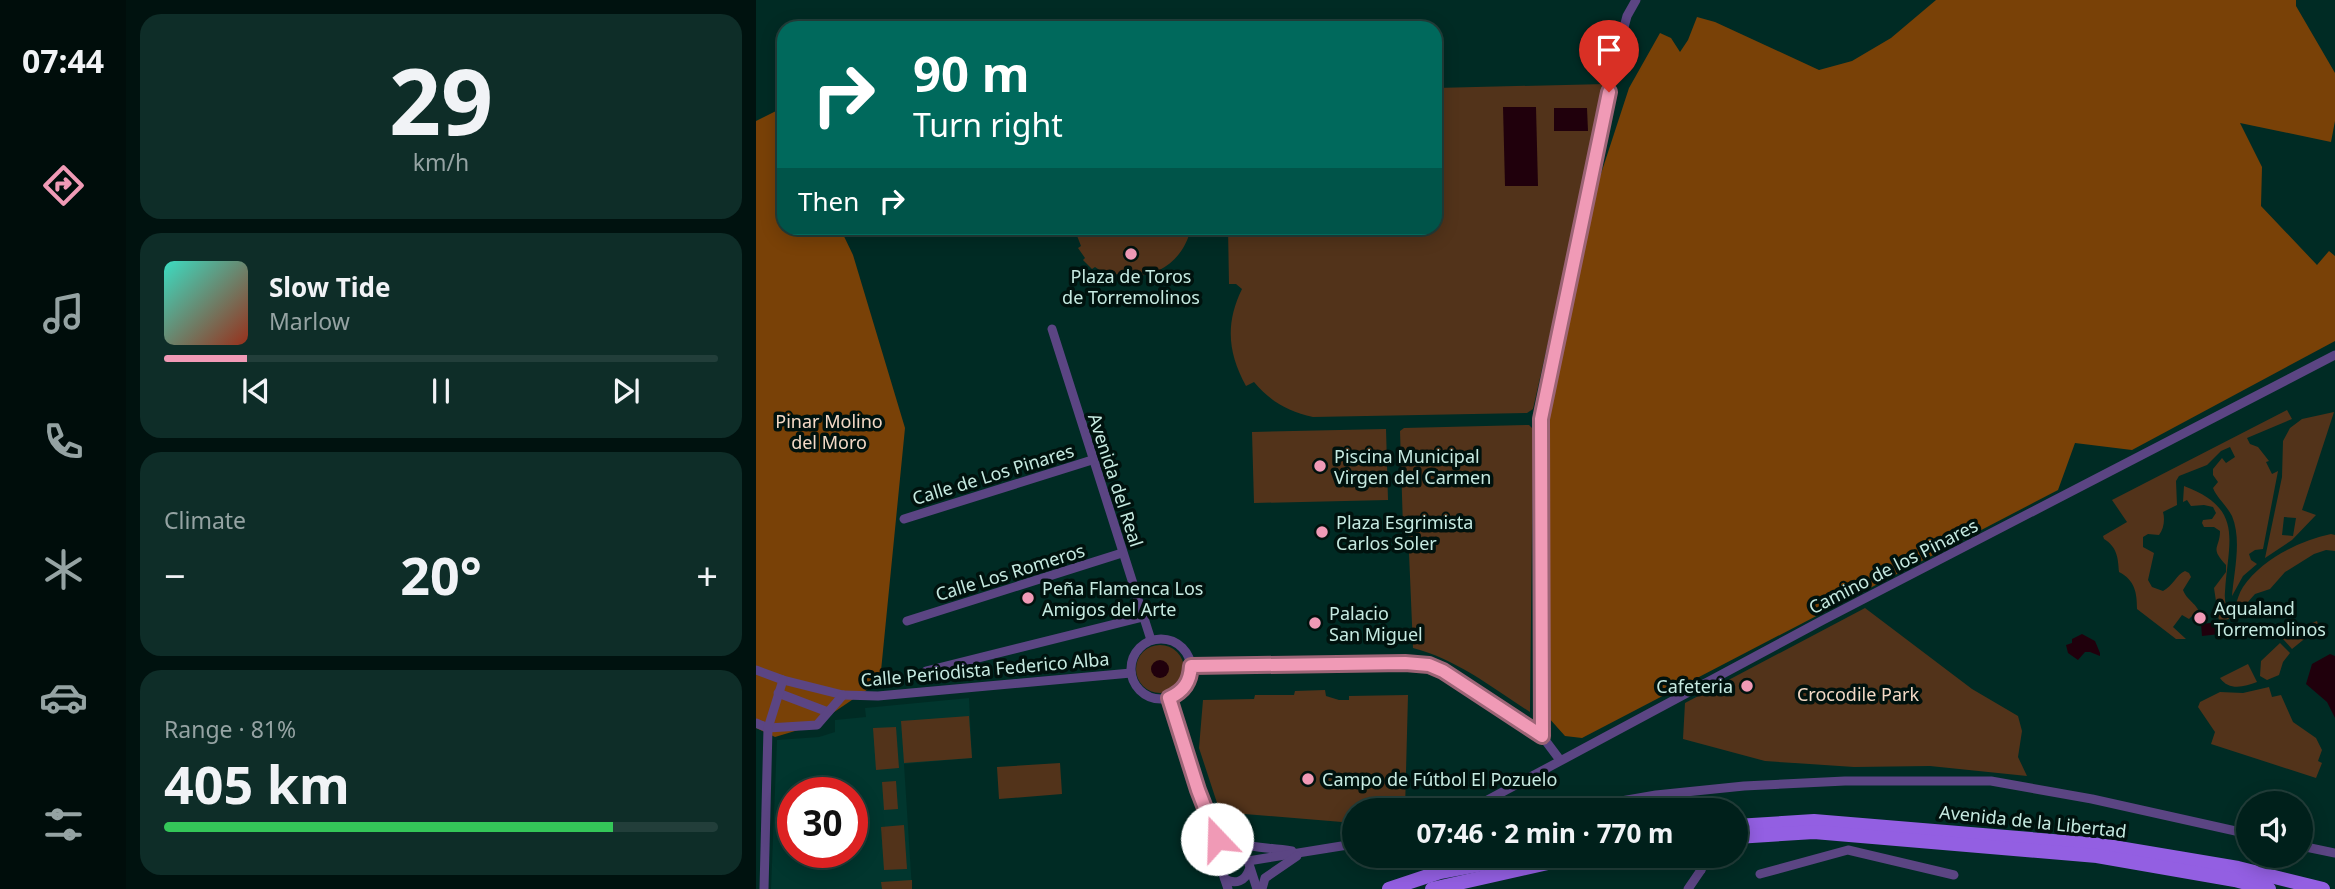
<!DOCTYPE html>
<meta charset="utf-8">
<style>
:root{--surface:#00201b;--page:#0e2d28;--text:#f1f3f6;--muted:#95a3a3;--line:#223e3a;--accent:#f09ab6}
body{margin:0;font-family:"Noto Sans",sans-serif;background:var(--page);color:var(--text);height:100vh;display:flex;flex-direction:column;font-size:26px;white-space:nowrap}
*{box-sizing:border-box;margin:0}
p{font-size:23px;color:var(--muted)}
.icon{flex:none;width:38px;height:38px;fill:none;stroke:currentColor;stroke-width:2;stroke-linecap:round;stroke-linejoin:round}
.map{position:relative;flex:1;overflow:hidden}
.side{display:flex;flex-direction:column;gap:14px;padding:14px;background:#00120f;width:630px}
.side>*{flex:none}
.hud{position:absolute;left:21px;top:21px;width:665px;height:214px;border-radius:21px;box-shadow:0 4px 18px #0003,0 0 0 2px var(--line);background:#00695c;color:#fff;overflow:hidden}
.tools{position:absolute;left:1480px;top:791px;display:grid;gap:14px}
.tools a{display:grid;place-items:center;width:77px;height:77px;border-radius:50%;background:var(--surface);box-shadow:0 4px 18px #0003,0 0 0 2px var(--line);font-size:35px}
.speed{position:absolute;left:21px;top:777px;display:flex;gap:14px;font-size:35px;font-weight:700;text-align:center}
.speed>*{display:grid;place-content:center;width:91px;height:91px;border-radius:50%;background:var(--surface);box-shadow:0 4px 18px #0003,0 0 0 2px var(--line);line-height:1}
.speed .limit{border:10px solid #d22;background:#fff;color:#111}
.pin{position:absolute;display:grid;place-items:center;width:60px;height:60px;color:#fff;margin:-72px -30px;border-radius:50% 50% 50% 0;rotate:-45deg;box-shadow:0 0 7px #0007}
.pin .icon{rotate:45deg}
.me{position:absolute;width:77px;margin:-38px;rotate:339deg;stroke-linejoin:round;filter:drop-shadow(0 0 5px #0008)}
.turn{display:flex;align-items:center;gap:24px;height:147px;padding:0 21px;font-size:32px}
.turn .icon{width:91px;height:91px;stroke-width:2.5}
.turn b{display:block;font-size:49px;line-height:60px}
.then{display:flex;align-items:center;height:66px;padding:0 21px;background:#0003;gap:14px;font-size:26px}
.big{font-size:52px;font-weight:700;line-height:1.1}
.side .widget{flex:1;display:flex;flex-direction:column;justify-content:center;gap:10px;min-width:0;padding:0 24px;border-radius:21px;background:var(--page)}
.side .dial{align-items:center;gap:0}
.dial b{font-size:91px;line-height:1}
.song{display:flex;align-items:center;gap:21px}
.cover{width:84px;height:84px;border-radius:10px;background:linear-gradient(135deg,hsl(170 70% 55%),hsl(10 70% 35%))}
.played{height:7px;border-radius:4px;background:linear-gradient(90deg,var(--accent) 15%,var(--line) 15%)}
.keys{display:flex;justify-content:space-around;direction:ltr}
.heat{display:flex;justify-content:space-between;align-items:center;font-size:38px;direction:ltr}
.charge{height:10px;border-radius:5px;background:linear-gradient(90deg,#34c759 81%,var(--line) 0)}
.trip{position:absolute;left:586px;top:798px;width:406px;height:70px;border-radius:35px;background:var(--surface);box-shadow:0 4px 18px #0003,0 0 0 2px var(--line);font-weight:700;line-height:70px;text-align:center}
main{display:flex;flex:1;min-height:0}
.menu{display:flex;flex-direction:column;width:126px;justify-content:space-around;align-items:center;background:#000d0b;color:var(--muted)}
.menu .icon{width:49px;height:49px}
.menu .selected{color:var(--accent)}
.menu b{font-size:32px;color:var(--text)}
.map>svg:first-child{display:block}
.built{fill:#01362e;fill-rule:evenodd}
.green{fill:#52331a;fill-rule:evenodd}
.forest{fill:#794107}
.water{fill:#20000c}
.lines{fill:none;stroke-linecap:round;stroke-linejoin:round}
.street{stroke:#5b4583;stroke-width:9}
.primary{stroke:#935fe2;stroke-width:14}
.route-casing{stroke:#9c6476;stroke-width:18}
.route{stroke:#f09ab6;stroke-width:12}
.poi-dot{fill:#f09ab6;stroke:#00120e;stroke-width:2.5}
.labels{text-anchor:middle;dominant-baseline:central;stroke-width:7;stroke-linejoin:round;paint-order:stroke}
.poi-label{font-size:18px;fill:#c6eae1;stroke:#00120e;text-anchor:start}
.park-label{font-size:18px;fill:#f3d9c6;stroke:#00120e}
.street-label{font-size:18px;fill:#c6eae1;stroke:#00120e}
</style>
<main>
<nav class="menu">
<b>07:44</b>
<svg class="icon selected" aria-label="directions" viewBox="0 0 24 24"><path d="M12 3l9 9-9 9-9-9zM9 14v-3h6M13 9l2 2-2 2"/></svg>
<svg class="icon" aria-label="music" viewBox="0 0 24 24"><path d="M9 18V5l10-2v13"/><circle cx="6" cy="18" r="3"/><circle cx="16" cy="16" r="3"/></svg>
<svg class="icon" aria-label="phone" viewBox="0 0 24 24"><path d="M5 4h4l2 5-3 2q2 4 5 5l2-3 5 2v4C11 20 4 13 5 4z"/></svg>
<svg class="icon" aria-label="climate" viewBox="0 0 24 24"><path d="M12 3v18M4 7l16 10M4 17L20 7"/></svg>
<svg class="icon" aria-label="car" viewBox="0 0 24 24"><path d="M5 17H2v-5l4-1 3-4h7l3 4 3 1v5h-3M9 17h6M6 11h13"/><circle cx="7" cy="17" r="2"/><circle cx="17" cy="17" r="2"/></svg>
<svg class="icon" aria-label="filters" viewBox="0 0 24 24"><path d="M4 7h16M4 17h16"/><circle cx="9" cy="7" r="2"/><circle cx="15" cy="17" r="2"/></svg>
</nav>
<section class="side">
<div class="widget dial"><b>29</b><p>km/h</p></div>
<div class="widget">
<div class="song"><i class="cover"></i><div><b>Slow Tide</b><p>Marlow</p></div></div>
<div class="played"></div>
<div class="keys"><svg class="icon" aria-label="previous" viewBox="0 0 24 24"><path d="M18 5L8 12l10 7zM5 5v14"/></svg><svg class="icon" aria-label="pause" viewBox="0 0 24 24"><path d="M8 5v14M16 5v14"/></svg><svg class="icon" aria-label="next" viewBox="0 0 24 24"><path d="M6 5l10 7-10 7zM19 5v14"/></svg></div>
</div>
<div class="widget"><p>Climate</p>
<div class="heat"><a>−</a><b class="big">20°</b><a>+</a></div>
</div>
<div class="widget"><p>Range · 81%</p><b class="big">405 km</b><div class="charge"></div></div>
</section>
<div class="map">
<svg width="1579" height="889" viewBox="0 0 1579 889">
<rect width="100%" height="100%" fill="#002b24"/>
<path class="built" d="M213,698L216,758L148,764L156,889H15L21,740L63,737L79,732V720L110,717L109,708ZM37,793H96V852H37Z"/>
<g class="green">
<path d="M850,84L777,409L771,413L557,417C532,411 515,402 498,382L490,386C472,353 469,324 486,289L480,284H473L472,228H679V88Z"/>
<path d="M318,228H435C426,268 388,286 350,271L348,273L339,267L336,269L327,260L329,258L322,248L325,246Z"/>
<path d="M1531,410L1536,419L1491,438L1494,444L1502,447L1513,461L1510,462L1516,474L1522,471L1507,549L1499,550L1493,554L1495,560L1501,564L1487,576L1476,596C1478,571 1486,540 1476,516C1471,506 1461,498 1457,488L1462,482L1457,475V469L1466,458L1470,463L1479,457L1474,447L1465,451L1451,465L1423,476L1420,481L1421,505L1407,512C1409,519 1408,529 1403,535L1392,534L1387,537V547L1398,553L1392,580L1396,587L1407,591C1417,586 1420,575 1429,571L1433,573L1435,577L1427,590C1432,603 1444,603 1445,621L1437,615L1433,619L1426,615L1417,627L1430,639H1420L1381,609C1381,593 1379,580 1363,572C1362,557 1361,547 1348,539L1347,536L1371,522L1356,500Z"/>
<path d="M1578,412L1546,510L1560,515L1536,540L1509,558L1526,477L1527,441L1534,428L1546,419ZM1528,517L1540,518L1537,536L1526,535Z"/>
<path d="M773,425L777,429L774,712C737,688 700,659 657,648L652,529L647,528L644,431L648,428Z"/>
<polygon points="630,429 632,500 498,503 496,432"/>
<path d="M1428,486C1489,509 1472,541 1469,592C1468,601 1471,610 1473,619L1463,621L1458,588L1470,572V565C1453,547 1464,549 1464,531L1458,527H1448L1446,523L1447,520L1456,519L1460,513L1457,507L1448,505L1435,506L1431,500L1427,502Z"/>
<path d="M1575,534L1579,535V551L1570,550L1558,554L1529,572L1514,589L1499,594L1491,603L1479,607C1481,601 1483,593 1487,587C1506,559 1543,541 1575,534Z"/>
<polygon points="1109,608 1216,689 1262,716 1266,731 1262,757 1271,776 1174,766 1098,767 1009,761 927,739 929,703"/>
<polygon points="1561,621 1564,631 1552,636 1536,649 1527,639 1540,629"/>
<polygon points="1524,643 1534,653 1527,662 1523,675 1511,680 1504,676 1505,661"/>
<circle cx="404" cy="669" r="24"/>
<path d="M1492,664L1501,682C1488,687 1473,691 1464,678Z"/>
<polygon points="1513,687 1516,697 1525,695 1537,722 1560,738 1566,750 1562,761 1566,763 1560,778 1455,744 1459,732 1442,707 1444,702 1464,692 1487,693"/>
<polygon points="569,690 570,696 583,700 593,700 593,696 652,695 649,810 598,810 598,823 464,812 443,748 447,700 498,699 499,695 538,695 539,691"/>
<polygon points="213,716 216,758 148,763 145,721"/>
<polygon points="140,727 143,768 120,770 117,728"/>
<polygon points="304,763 306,794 243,799 241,767"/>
<polygon points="140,781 142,809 128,810 126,782"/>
<polygon points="148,825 151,869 128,870 125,827"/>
<polygon points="156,880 156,889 126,889 125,882"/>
</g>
<g class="forest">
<polygon points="1180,0 1540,0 1540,6 1579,73 1579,121 1575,142 1484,123 1506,167 1505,206 1561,265 1573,251 1579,256 1579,341 1376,450 1319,443 1302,490 826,738 809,736 792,717 788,423 840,189 873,88 904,33 915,38 924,52 932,40 941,17 959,22 1063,70 1096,61 1135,38"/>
<polygon points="24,109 28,116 28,228 84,228 97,255 149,428 124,681 59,725 19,737 0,728 0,121"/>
</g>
<g class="water">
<polygon points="747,107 780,107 782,186 749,186"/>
<polygon points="798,108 831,108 832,131 798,131"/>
<polygon points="1463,622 1464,634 1446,636 1445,624"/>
<polygon points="1326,634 1339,641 1344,653 1344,656 1334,652 1329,652 1322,660 1312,653 1310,645 1316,643 1316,639"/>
<polygon points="1574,654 1579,656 1579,718 1571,702 1550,684 1556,664"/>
<circle cx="404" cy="669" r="9"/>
</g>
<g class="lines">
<g class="street">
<polyline points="296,329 395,640"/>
<polyline points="148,519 336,460"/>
<polyline points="151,621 366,553"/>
<circle cx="405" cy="669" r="30"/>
<polyline points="435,666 649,663 673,665 687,671 786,736 804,760"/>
<polyline points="0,670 27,680 87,695 122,696 375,673"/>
<polyline points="170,671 387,617"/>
<polyline points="22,693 72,712"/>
<polyline points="413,698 442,790 468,857"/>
<polyline points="0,723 12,728 61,725 87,695"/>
<polyline points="786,736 785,419 858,65 871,16 880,0"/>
<polyline points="713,810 1067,620 1579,355"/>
<polyline points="813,810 900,795 988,786 1089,781 1235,781 1336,799 1493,834"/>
<path d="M457,824C484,852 501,845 536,851"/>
<polyline points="1545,846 1579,853"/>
<polyline points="935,856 945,870"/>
<polyline points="492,861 598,844"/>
<polyline points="1004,874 1092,850 1198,875"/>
<path d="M469,879C480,885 489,881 493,870"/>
<polyline points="8,889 12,728 27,680"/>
<polyline points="472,889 464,865 468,857 481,853 492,861 501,889"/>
<polyline points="506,889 509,878 541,856"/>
<polyline points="932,889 945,870 950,856"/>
</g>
<g class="primary">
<polyline points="980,826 1058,821 1345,845 1482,868 1567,889"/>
<polyline points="980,837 1058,832 1341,856 1479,880 1513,889"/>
<polyline points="633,889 684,872 770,856"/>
<polyline points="676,889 823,856"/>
</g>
</g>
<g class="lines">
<defs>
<path id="route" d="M461,839L442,790L413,698C428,691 434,682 435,666L649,663L673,665L687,671L786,736L785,419L853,92"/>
</defs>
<use href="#route" class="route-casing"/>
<use href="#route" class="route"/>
</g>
<g class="poi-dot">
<circle cx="375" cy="254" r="7"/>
<circle cx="564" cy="466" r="7"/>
<circle cx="566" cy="532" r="7"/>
<circle cx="272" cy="598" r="7"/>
<circle cx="1444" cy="618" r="7"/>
<circle cx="559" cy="623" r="7"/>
<circle cx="991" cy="686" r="7"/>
<circle cx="552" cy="779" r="7"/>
</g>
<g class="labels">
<g class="poi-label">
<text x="375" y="276" text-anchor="middle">Plaza de Toros<tspan x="375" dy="21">de Torremolinos</tspan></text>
<text x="578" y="456">Piscina Municipal<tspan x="578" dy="21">Virgen del Carmen</tspan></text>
<text x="580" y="522">Plaza Esgrimista<tspan x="580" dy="21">Carlos Soler</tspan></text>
<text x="286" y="588">Peña Flamenca Los<tspan x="286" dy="21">Amigos del Arte</tspan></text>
<text x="1458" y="608">Aqualand<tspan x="1458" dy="21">Torremolinos</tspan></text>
<text x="573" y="613">Palacio<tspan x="573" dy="21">San Miguel</tspan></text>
<text x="977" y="686" text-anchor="end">Cafeteria</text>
<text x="566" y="779">Campo de Fútbol El Pozuelo</text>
</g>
<g class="park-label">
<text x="73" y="421">Pinar Molino<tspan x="73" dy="21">del Moro</tspan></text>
<text x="1102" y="694">Crocodile Park</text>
</g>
<g class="street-label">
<text transform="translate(237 474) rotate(-17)">Calle de Los Pinares</text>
<text transform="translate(360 480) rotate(72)">Avenida del Real</text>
<text transform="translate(1137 566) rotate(-27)">Camino de los Pinares</text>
<text transform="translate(254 572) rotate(-17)">Calle Los Romeros</text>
<text transform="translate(229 669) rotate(-5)">Calle Periodista Federico Alba</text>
<text transform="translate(1277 821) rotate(6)">Avenida de la Libertad</text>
</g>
</g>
</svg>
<div class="tools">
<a><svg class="icon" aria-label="sound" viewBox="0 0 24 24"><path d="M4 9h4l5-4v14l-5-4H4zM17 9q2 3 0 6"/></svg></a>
</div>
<div class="speed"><div class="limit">30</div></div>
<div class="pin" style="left:853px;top:92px;background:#d93025"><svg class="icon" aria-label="arrive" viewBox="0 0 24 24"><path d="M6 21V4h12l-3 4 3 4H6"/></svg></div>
<svg class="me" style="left:461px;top:839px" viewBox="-20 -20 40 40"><circle r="19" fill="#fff"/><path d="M0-13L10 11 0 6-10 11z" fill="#f09ab6"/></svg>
<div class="trip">07:46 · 2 min · 770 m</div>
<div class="hud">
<div class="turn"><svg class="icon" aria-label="right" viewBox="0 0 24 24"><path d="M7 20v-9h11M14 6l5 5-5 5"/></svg><div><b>90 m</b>Turn right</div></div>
<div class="then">Then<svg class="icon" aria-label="right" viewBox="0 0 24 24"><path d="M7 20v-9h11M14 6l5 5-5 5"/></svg></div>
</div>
</div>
</main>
